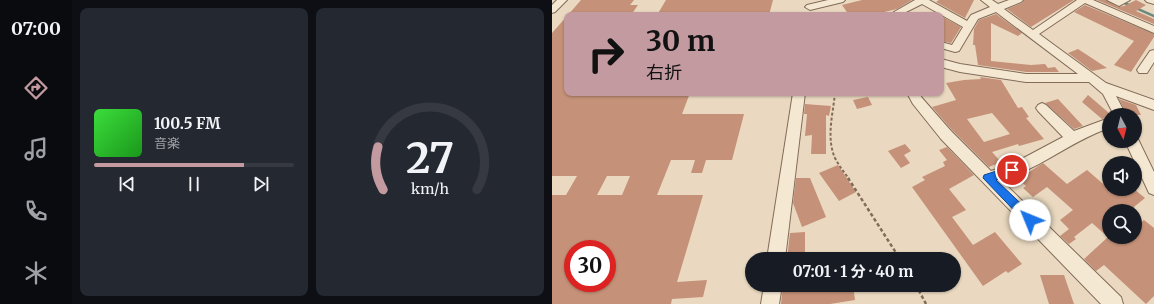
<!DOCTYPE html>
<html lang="ja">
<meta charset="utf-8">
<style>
:root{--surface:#171b24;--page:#242831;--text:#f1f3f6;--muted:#9ea1a6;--line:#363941;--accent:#c39aa0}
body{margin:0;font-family:Merriweather,"Noto Sans JP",serif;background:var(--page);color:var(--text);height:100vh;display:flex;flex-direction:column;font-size:15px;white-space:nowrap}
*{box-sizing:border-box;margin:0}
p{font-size:13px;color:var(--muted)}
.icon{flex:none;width:22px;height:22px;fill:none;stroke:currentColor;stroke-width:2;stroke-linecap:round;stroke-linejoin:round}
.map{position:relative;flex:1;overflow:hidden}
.details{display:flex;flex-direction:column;gap:8px;padding:8px;background:#0d0f14;width:480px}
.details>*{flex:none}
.guide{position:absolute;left:12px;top:12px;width:380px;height:84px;border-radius:8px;box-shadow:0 1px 3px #0004;background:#c39aa0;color:#111;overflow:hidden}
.needle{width:26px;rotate:173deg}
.fabs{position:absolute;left:550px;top:108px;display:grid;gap:8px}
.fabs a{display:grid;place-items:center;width:40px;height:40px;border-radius:50%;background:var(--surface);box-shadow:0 1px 3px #0004;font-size:20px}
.speed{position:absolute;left:12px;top:240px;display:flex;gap:8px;font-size:20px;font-weight:700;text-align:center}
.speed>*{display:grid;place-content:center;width:52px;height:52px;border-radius:50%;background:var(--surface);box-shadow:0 1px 3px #0004;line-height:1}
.speed .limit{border:6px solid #d22;background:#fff;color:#111}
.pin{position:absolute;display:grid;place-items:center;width:34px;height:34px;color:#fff;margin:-17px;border:2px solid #fff;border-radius:50%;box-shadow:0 1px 4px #0007}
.me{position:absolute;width:44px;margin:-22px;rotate:315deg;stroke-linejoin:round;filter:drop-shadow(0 0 3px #0008)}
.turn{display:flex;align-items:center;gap:14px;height:84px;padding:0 16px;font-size:18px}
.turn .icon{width:52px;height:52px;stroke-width:2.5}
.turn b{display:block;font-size:28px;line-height:34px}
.details .widget{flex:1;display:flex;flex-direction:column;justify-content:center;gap:6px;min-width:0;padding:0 14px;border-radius:8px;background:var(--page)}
.details .dial{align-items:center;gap:0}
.dial svg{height:104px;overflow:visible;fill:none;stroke:var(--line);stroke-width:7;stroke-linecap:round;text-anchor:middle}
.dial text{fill:var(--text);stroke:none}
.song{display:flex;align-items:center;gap:12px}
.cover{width:48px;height:48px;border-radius:6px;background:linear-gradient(135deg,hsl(120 70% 55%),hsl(120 70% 35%))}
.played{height:4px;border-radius:2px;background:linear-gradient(90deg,var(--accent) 75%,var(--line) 75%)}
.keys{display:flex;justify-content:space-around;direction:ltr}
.details .tiles{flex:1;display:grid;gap:8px;grid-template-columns:repeat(2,1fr)}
.trip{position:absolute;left:193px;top:252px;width:216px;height:40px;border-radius:20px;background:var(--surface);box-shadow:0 1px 3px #0004;font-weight:700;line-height:40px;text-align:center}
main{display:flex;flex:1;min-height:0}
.menu{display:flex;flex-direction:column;width:72px;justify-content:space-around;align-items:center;background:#090b0e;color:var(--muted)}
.menu .icon{width:28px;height:28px}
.menu .current{color:var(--accent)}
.menu b{font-size:18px;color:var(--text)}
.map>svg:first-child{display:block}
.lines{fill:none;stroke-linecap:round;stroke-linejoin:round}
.stream{stroke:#6b897f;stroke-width:2.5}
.building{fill:#c59178;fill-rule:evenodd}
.service-casing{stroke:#816b59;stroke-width:1}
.minor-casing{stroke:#816b59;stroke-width:2}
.path-far1{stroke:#816b59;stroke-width:2;stroke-dasharray:3 2;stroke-linecap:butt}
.path{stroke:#816b59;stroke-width:2.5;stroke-dasharray:3.5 2.5;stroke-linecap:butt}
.service{fill:#f5e8d2;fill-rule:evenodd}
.minor{fill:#f5e8d2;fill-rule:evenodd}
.route{fill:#1a73e8;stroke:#114b97}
</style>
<main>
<nav class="menu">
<b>07:00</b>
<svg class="icon current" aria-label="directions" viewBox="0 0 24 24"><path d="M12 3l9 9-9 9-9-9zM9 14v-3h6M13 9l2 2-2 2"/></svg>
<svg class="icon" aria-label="music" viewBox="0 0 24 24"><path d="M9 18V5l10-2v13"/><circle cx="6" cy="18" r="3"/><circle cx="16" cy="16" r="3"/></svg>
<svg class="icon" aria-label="phone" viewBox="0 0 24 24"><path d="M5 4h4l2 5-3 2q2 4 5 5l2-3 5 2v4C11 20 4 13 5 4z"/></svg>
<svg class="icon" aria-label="climate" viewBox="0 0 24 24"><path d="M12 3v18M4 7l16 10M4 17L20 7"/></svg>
</nav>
<section class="details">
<div class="tiles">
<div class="widget">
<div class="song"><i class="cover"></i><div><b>100.5 FM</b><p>音楽</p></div></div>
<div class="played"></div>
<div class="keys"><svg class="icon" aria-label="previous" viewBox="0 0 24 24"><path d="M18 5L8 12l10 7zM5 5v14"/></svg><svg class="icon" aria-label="pause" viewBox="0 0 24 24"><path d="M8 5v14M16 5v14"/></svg><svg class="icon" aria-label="next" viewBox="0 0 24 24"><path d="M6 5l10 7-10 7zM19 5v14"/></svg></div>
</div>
<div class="widget dial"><svg viewBox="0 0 100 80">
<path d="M14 69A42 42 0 1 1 86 69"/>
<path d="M14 69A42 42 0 0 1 10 36" stroke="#c39aa0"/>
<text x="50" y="56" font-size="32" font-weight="700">27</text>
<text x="50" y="72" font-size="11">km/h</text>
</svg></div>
</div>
</section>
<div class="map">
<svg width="602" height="304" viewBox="0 0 602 304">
<rect width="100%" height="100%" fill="#ead9c0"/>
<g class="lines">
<polyline class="stream" points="566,0 602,16"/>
</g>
<g class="building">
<polygon points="29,0 82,0 78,5 86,5 79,15 16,15"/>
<polygon points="114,0 221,0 217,15 171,15 172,12 147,12 146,15 105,15"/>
<polygon points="310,0 360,0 345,9 319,15 297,15 290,5"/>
<polygon points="387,0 422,0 413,18 384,2"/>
<polygon points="472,0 522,0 479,27 455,9 470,3"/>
<polygon points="545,0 554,0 566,7 572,6 584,0 594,5 584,11 602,19 602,24"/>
<polygon points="533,5 602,34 602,37 579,72 562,65 582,41 522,12"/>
<polygon points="444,14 470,33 466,36 439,23 439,61 479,65 493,64 496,68 503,67 507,72 474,72 426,65 423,45 421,45 422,29 427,20"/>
<path d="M15,16V93H138L130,114H192L180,160H154L150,173H139L143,160H119L105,195H151L125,282L155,280L151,297L120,299L119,304H0V195H14L25,176H0V33ZM55,176H78L70,195H45ZM21,249H55V283H21Z"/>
<polygon points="389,16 409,27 399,43 389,41"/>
<polygon points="526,49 555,68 540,71 516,53"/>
<path d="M428,77L449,80L466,108L470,107L477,117L474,118L492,139L467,146L466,144L440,152L449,162L437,167L400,130L380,107L404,100L394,83L412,80L429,79ZM440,113L458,134L432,142L415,119Z"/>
<polygon points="536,95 557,113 557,117 550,119 530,102"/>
<polygon points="316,97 320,105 305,109 301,100"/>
<polygon points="506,99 531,126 522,129 493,103"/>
<polygon points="567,99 584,105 589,115 575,115"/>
<polygon points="253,104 279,106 277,116 274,115 274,154 259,154 260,135 253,136 255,114 252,114"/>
<polygon points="353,144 359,151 352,155 358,163 349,168 336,151"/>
<polygon points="395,147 422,175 397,189 414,210 400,217 421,245 443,232 470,264 456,273 454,271 431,286 360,187 373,180 370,177 393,166 391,162 395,160 387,150"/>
<polygon points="491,163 515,184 535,170 557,189 563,192 567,189 582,189 593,198 577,211 557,211 557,237 583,237 583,228 592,220 602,228 602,296 594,304 552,265 544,271 532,259 556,237 540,223 522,237 524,239 517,244 508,236 517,229 508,220 521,210 495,187 481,197 471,188 474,186 466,179"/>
<polygon points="286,165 304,192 287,201 267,173"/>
<polygon points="244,178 258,178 274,217 250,227 241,203"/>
<polygon points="253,232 253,259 235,259 238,233"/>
<polygon points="488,275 512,275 522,304 497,304"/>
<polygon points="231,285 301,285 303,300 278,304 229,304"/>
</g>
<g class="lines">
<defs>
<polygon id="service" points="345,11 349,12 342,15 335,15"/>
<g id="minor">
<polygon points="5,0 15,0 3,12 0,13 0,5"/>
<polygon points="276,0 293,0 291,2 258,10 253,7 255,5"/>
<polygon points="363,0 377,0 415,21 419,15 438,7 429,0 440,0 446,4 457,0 471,0 469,2 452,9 481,30 525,0 541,0 602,26 602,33 533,3 487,34 554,83 602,100 602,110 564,96 574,115 562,115 551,94 537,82 474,82 408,72 389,67 389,59 408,64 474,74 526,74 444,12 426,19 407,51 403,52 389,48 389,42 400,45 411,27 370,4 350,14 344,14 342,12"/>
<polygon points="555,0 578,0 567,6"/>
<polygon points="593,0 602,0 602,4 595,2"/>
<polygon points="602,50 602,62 595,73 587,73 585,70 587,67 598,51"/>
<polygon points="241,93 253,93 233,259 215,259"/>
<path d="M355,93H367L370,98L399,131L439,171L462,163L511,137L486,111L484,108L486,105L490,103L494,105L522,131L557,118V128C519,141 488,169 449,180L569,297L571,304H549L389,139L361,104Z"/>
<polygon points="583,137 585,137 602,172 602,195 597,193 573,141 583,141"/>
<polygon points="212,285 230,285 227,304 209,304"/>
</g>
</defs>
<use href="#service" class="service-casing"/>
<use href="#minor" class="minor-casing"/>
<path class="path-far1" d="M283,93C281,114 274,138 283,158C287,166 292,172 297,179"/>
<g class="path">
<polyline points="296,178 348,259"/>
<polyline points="364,285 374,304"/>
</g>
<use href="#service" class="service"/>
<use href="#minor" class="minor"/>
</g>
<polygon class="route" points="460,166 463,167 464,170 463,173 444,180 482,216 483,220 482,223 478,225 474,223 431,178 432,175"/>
</svg>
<div class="fabs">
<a><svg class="needle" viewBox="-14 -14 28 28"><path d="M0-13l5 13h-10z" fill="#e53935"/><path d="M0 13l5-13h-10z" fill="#9ea1a6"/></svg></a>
<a><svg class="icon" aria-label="sound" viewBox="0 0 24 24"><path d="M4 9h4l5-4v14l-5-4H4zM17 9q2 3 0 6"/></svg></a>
<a><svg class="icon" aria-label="search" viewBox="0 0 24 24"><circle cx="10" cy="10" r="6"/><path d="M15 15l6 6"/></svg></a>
</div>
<div class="speed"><div class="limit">30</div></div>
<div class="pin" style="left:460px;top:170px;background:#d93025"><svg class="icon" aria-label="arrive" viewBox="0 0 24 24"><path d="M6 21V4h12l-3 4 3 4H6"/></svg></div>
<svg class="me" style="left:478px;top:220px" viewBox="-20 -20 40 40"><circle r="19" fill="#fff"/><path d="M0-13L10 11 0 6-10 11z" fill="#1a73e8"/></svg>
<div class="trip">07:01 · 1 分 · 40 m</div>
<div class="guide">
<div class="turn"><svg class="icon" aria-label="right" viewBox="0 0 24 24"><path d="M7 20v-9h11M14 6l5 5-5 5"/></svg><div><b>30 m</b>右折</div></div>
</div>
</div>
</main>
